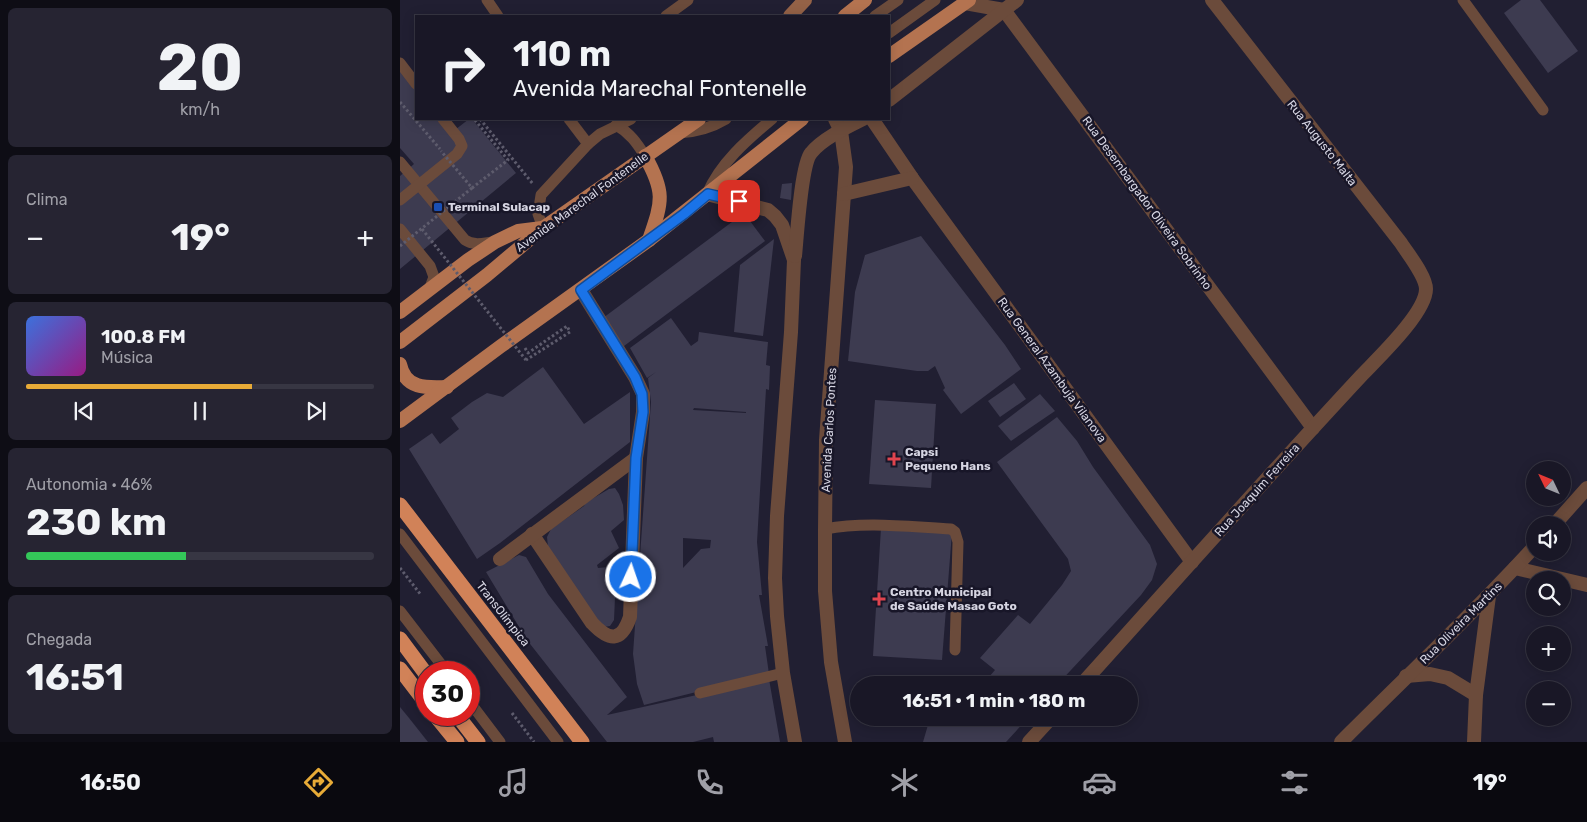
<!DOCTYPE html>
<html lang="pt">
<meta charset="utf-8">
<style>
:root{--surface:#191726;--page:#262432;--text:#f1f3f6;--muted:#9f9fa7;--line:#373643;--accent:#e8ab37}
body{margin:0;font-family:Rubik,sans-serif;background:var(--page);color:var(--text);height:100vh;display:flex;flex-direction:column;font-size:19px;white-space:nowrap}
*{box-sizing:border-box;margin:0}
p{font-size:16px;color:var(--muted)}
.icon{flex:none;width:28px;height:28px;fill:none;stroke:currentColor;stroke-width:2;stroke-linecap:round;stroke-linejoin:round}
.map{position:relative;flex:1;overflow:hidden}
.sheet{display:flex;flex-direction:column;gap:8px;padding:8px;background:#0e0d15;width:400px}
.sheet>*{flex:none}
.banner{position:absolute;left:15px;top:15px;width:475px;height:105px;border-radius:0px;box-shadow:0 2px 12px #0003,0 0 0 1px var(--line);background:#191726;color:var(--text);overflow:hidden}
.needle{width:32px;rotate:313deg}
.buttons{position:absolute;left:1126px;top:461px;display:grid;gap:10px}
.buttons a{display:grid;place-items:center;width:45px;height:45px;border-radius:50%;background:var(--surface);box-shadow:0 2px 12px #0003,0 0 0 1px var(--line);font-size:25px}
.speed{position:absolute;left:15px;top:661px;display:flex;gap:10px;font-size:25px;font-weight:700;text-align:center}
.speed>*{display:grid;place-content:center;width:65px;height:65px;border-radius:50%;background:var(--surface);box-shadow:0 2px 12px #0003,0 0 0 1px var(--line);line-height:1}
.speed .limit{border:8px solid #d22;background:#fff;color:#111}
.pin{position:absolute;display:grid;place-items:center;width:42px;height:42px;color:#fff;margin:-21px;border-radius:10px;box-shadow:0 2px 8px #0006}
.me{position:absolute;width:55px;margin:-28px;rotate:3deg;stroke-linejoin:round;filter:drop-shadow(0 0 4px #0008)}
.turn{display:flex;align-items:center;gap:18px;height:105px;padding:0 15px;font-size:22px}
.turn .icon{width:65px;height:65px;stroke-width:2.5}
.turn b{display:block;font-size:35px;line-height:42px}
.big{font-size:38px;font-weight:700;line-height:1.1}
.sheet .tile{flex:1;display:flex;flex-direction:column;justify-content:center;gap:8px;min-width:0;padding:0 18px;border-radius:8px;background:var(--page)}
.sheet .dial{align-items:center;gap:0}
.dial b{font-size:65px;line-height:1}
.song{display:flex;align-items:center;gap:15px}
.cover{width:60px;height:60px;border-radius:8px;background:linear-gradient(135deg,hsl(220 70% 55%),hsl(310 70% 35%))}
.played{height:5px;border-radius:2px;background:linear-gradient(90deg,var(--accent) 65%,var(--line) 65%)}
.keys{display:flex;justify-content:space-around;direction:ltr}
.heat{display:flex;justify-content:space-between;align-items:center;font-size:28px;direction:ltr}
.charge{height:8px;border-radius:4px;background:linear-gradient(90deg,#34c759 46%,var(--line) 0)}
.trip{position:absolute;left:450px;top:676px;width:288px;height:50px;border-radius:25px;background:var(--surface);box-shadow:0 2px 12px #0003,0 0 0 1px var(--line);font-weight:700;line-height:50px;text-align:center}
.menu{display:flex;height:80px;justify-content:space-around;align-items:center;background:#0a090f;color:var(--muted)}
.menu .icon{width:35px;height:35px}
.menu .on{color:var(--accent)}
.menu b{font-size:22px;color:var(--text)}
main{display:flex;flex:1;min-height:0}
.map>svg:first-child{display:block}
.building{fill:#3d3b50;fill-rule:evenodd}
.lines{fill:none;stroke-linecap:round;stroke-linejoin:round}
.path{stroke:#5e5c6d;stroke-width:3;stroke-dasharray:2.5 2.5;stroke-linecap:butt}
.service{stroke:#6b4b3b;stroke-width:11}
.minor{stroke:#6b4b3b;stroke-width:14}
.secondary{stroke:#946247;stroke-width:14}
.primary{stroke:#b47350;stroke-width:14}
.motorway{stroke:#d18258;stroke-width:15}
.path-bridge{stroke:#5e5c6d;stroke-width:3;stroke-dasharray:2.5 2.5;stroke-linecap:butt}
.route-casing{stroke:#114b97;stroke-width:12}
.route{stroke:#1a73e8;stroke-width:9}
.transit-dot{fill:#1a4fb4;stroke:#181628;stroke-width:2}
.health-dot{fill:#e0444e;stroke:#181628;stroke-width:2}
.labels{text-anchor:middle;dominant-baseline:central;stroke-width:5;stroke-linejoin:round;paint-order:stroke}
.street-label{font-size:12px;fill:#d6d5e2;stroke:#181628}
.poi-label{font-size:12px;font-weight:bold;fill:#d6d5e2;stroke:#181628;text-anchor:start}
</style>
<main>
<section class="sheet">
<div class="tile dial"><b>20</b><p>km/h</p></div>
<div class="tile"><p>Clima</p>
<div class="heat"><a>−</a><b class="big">19°</b><a>+</a></div>
</div>
<div class="tile">
<div class="song"><i class="cover"></i><div><b>100.8 FM</b><p>Música</p></div></div>
<div class="played"></div>
<div class="keys"><svg class="icon" aria-label="previous" viewBox="0 0 24 24"><path d="M18 5L8 12l10 7zM5 5v14"/></svg><svg class="icon" aria-label="pause" viewBox="0 0 24 24"><path d="M8 5v14M16 5v14"/></svg><svg class="icon" aria-label="next" viewBox="0 0 24 24"><path d="M6 5l10 7-10 7zM19 5v14"/></svg></div>
</div>
<div class="tile"><p>Autonomia · 46%</p><b class="big">230 km</b><div class="charge"></div></div>
<div class="tile"><p>Chegada</p><b class="big">16:51</b></div>
</section>
<div class="map">
<svg width="1187" height="742" viewBox="0 0 1187 742">
<rect width="100%" height="100%" fill="#211f32"/>
<g class="building">
<polygon points="1121,0 1140,0 1178,51 1148,73 1104,13"/>
<polygon points="0,70 16,90 16,119 40,119 51,133 69,119 72,119 116,173 0,269 0,176 14,164 0,148"/>
<polygon points="392,183 391,200 380,198 382,184"/>
<polygon points="344,213 365,241 224,346 203,318"/>
<polygon points="521,236 605,345 621,369 561,414 543,390 545,388 535,366 528,371 517,371 448,361 455,292 465,255"/>
<polygon points="374,239 363,336 334,332 340,265"/>
<path d="M271,318L291,346L298,341L299,332L368,342L366,365L370,366L369,390L366,389L357,542L362,595H359L368,646H365L369,674L244,705L237,684L233,654L251,402L248,378L256,372L247,378L230,348ZM294,408L346,412V413L293,410ZM283,538L311,540L310,548L301,549L283,568Z"/>
<polygon points="143,367 184,424 230,392 230,442 100,543 77,559 9,449 32,433 40,444 59,429 51,418 72,402 87,393 103,397"/>
<polygon points="614,383 626,399 600,417 588,401"/>
<polygon points="640,394 655,411 611,441 598,426"/>
<polygon points="475,400 536,404 531,488 469,484"/>
<polygon points="657,417 677,441 693,467 750,545 757,564 752,580 741,595 657,685 582,685 595,670 580,658 618,615 630,624 662,585 671,571 668,559 597,462"/>
<polygon points="215,488 219,494 223,505 224,520 211,531 219,548 197,565 198,568 220,566 219,574 216,575 214,620 210,626 204,627 197,626 148,547 147,537 151,529 184,506 185,503 209,489"/>
<polygon points="481,528 552,532 542,660 473,656"/>
<polygon points="119,555 126,557 148,594 227,697 207,715 369,679 380,742 314,742 313,737 293,742 207,742 127,640 86,572"/>
<polygon points="563,679 570,685 558,685"/>
<polygon points="0,707 9,718 28,742 0,742"/>
<polygon points="530,718 628,718 606,742 523,742"/>
</g>
<g class="lines">
<g class="path">
<polyline points="0,102 40,149"/>
<polyline points="80,119 133,184"/>
<polyline points="72,188 108,160 74,119"/>
<polyline points="125,348 128,353 167,326 170,332 126,360"/>
<polyline points="0,568 21,595"/>
<polyline points="112,713 134,742"/>
</g>
<g class="service">
<polyline points="87,0 98,16"/>
<polyline points="1063,0 1143,110"/>
<polyline points="266,16 288,0"/>
<polyline points="475,16 498,0"/>
<polyline points="489,33 535,0"/>
<polyline points="0,63 16,84"/>
<polyline points="169,119 188,144"/>
<path d="M216,125C230,133 237,143 245,156"/>
<path d="M279,133C297,132 311,128 326,119"/>
<path d="M0,162L65,240C74,246 83,243 93,242"/>
<path d="M307,194C320,163 347,140 372,119"/>
<polyline points="0,200 57,154 62,146 59,139 43,119"/>
<polyline points="143,228 138,214 141,195 188,144 200,134 231,119"/>
<polyline points="0,229 30,266 34,277 29,290"/>
<path d="M425,529C466,521 510,527 551,529L555,532L558,542L555,650"/>
<polyline points="0,534 158,742"/>
<polyline points="0,611 47,672"/>
<polyline points="300,693 383,673"/>
<polyline points="69,701 100,742"/>
</g>
<g class="minor">
<polyline points="565,3 604,10 913,428"/>
<polyline points="489,100 617,0"/>
<polyline points="435,119 441,131 446,167 426,440 425,529 425,591 431,662 445,742"/>
<polyline points="472,119 512,178 792,562"/>
<polyline points="307,194 368,210 375,216 382,225 394,260 391,332 377,516 375,578 377,616 383,673 395,742"/>
<polyline points="444,194 512,178"/>
<path d="M395,256C397,237 401,165 411,153C422,139 447,127 463,119"/>
<polyline points="1154,525 1187,488"/>
<path d="M132,534L192,623C209,641 221,643 230,617L236,458L243,412V394L235,377L181,290"/>
<polyline points="100,559 236,458"/>
<polyline points="1115,568 1187,585"/>
<polyline points="1006,676 1030,674 1048,678 1076,695"/>
<path d="M681,685C774,582 866,478 961,376C977,359 1026,313 1026,289C1026,276 1008,254 1001,243L812,0"/>
<polyline points="629,742 651,718"/>
<path d="M941,742C1006,677 1073,614 1135,546"/>
<polyline points="1074,742 1076,695 1089,596"/>
</g>
<polyline class="secondary" points="390,16 405,0"/>
<g class="primary">
<polyline points="445,16 465,0"/>
<polyline points="489,56 569,0"/>
<path d="M245,156C266,193 262,202 249,240"/>
<polyline points="0,312 68,260 95,242 118,231 142,228"/>
<polyline points="0,342 87,275 143,228 299,119"/>
<path d="M0,364C5,389 26,388 47,387"/>
<polyline points="0,421 101,346 249,240 402,119"/>
</g>
<g class="motorway">
<polyline points="0,505 182,742"/>
<polyline points="0,639 26,674"/>
<polyline points="0,669 26,703"/>
<polyline points="35,715 57,742"/>
<polyline points="57,715 78,742"/>
</g>
<g class="path-bridge">
<polyline points="22,229 126,360"/>
<polyline points="0,246 72,188 41,151"/>
</g>
</g>
<g class="lines">
<defs>
<polyline id="route" points="231,577 236,458 243,412 242,394 235,377 181,290 284,214 308,194 339,201"/>
</defs>
<use href="#route" class="route-casing"/>
<use href="#route" class="route"/>
</g>
<rect class="transit-dot" x="33" y="202" width="10" height="10" rx="2.5"/>
<g class="health-dot">
<path d="M491.5 451.5h5v5h5v5h-5v5h-5v-5h-5v-5h5z"/>
<path d="M476.5 591.5h5v5h5v5h-5v5h-5v-5h-5v-5h5z"/>
</g>
<g class="labels">
<g class="street-label">
<text transform="translate(922 143) rotate(52)">Rua Augusto Malta</text>
<text transform="translate(182 202) rotate(-36)">Avenida Marechal Fontenelle</text>
<text transform="translate(747 203) rotate(54)">Rua Desembargador Oliveira Sobrinho</text>
<text transform="translate(652 370) rotate(54)">Rua General Azambuja Vilanova</text>
<text transform="translate(429 430) rotate(-87)">Avenida Carlos Pontes</text>
<text transform="translate(857 490) rotate(-48)">Rua Joaquim Ferreira</text>
<text transform="translate(103 614) rotate(52)">TransOlímpica</text>
<text transform="translate(1061 623) rotate(-45)">Rua Oliveira Martins</text>
</g>
<g class="poi-label">
<text x="48" y="207">Terminal Sulacap</text>
<text x="505" y="452">Capsi<tspan x="505" dy="14">Pequeno Hans</tspan></text>
<text x="490" y="592">Centro Municipal<tspan x="490" dy="14">de Saúde Masao Goto</tspan></text>
</g>
</g>
</svg>
<div class="buttons">
<a><svg class="needle" viewBox="-14 -14 28 28"><path d="M0-13l5 13h-10z" fill="#e53935"/><path d="M0 13l5-13h-10z" fill="#9f9fa7"/></svg></a>
<a><svg class="icon" aria-label="sound" viewBox="0 0 24 24"><path d="M4 9h4l5-4v14l-5-4H4zM17 9q2 3 0 6"/></svg></a>
<a><svg class="icon" aria-label="search" viewBox="0 0 24 24"><circle cx="10" cy="10" r="6"/><path d="M15 15l6 6"/></svg></a>
<a>+</a>
<a>−</a>
</div>
<div class="speed"><div class="limit">30</div></div>
<div class="pin" style="left:339px;top:201px;background:#d93025"><svg class="icon" aria-label="arrive" viewBox="0 0 24 24"><path d="M6 21V4h12l-3 4 3 4H6"/></svg></div>
<svg class="me" style="left:231px;top:577px" viewBox="-20 -20 40 40"><circle r="17" fill="#1a73e8" stroke="#fff" stroke-width="3"/><path d="M0-11L8 9 0 5-8 9z" fill="#fff"/></svg>
<div class="trip">16:51 · 1 min · 180 m</div>
<div class="banner">
<div class="turn"><svg class="icon" aria-label="right" viewBox="0 0 24 24"><path d="M7 20v-9h11M14 6l5 5-5 5"/></svg><div><b>110 m</b>Avenida Marechal Fontenelle</div></div>
</div>
</div>
</main>
<nav class="menu">
<b>16:50</b>
<svg class="icon on" aria-label="directions" viewBox="0 0 24 24"><path d="M12 3l9 9-9 9-9-9zM9 14v-3h6M13 9l2 2-2 2"/></svg>
<svg class="icon" aria-label="music" viewBox="0 0 24 24"><path d="M9 18V5l10-2v13"/><circle cx="6" cy="18" r="3"/><circle cx="16" cy="16" r="3"/></svg>
<svg class="icon" aria-label="phone" viewBox="0 0 24 24"><path d="M5 4h4l2 5-3 2q2 4 5 5l2-3 5 2v4C11 20 4 13 5 4z"/></svg>
<svg class="icon" aria-label="climate" viewBox="0 0 24 24"><path d="M12 3v18M4 7l16 10M4 17L20 7"/></svg>
<svg class="icon" aria-label="car" viewBox="0 0 24 24"><path d="M5 17H2v-5l4-1 3-4h7l3 4 3 1v5h-3M9 17h6M6 11h13"/><circle cx="7" cy="17" r="2"/><circle cx="17" cy="17" r="2"/></svg>
<svg class="icon" aria-label="filters" viewBox="0 0 24 24"><path d="M4 7h16M4 17h16"/><circle cx="9" cy="7" r="2"/><circle cx="15" cy="17" r="2"/></svg>
<b>19°</b>
</nav>
